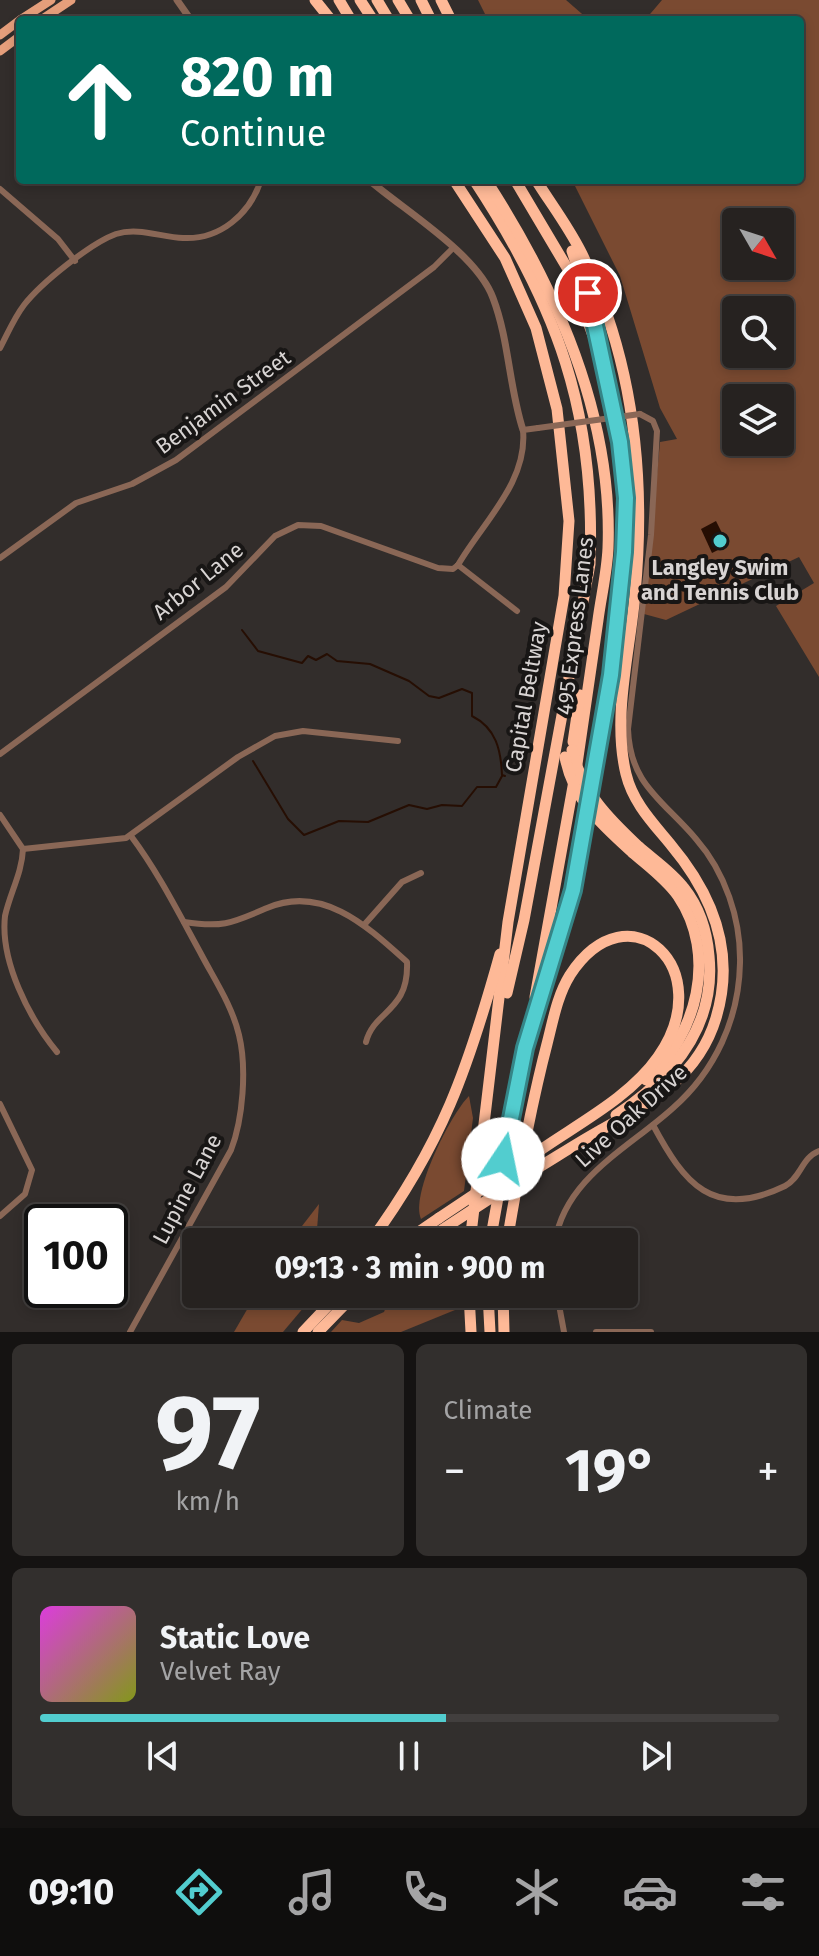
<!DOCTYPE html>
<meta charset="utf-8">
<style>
:root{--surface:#262220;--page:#322f2d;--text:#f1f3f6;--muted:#a4a4a5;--line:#423f3e;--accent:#52cdcf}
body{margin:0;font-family:"Fira Sans",sans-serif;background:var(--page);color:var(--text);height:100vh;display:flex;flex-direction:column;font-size:30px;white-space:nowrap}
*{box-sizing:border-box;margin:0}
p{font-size:26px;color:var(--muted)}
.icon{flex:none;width:44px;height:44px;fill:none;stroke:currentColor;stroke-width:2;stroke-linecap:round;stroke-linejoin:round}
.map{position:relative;height:1332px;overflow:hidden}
.drawer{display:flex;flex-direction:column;gap:12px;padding:12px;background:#151312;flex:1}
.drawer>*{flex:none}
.guide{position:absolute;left:16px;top:16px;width:788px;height:168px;border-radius:8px;box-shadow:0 4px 12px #0003,0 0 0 2px var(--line);background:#00695c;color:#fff;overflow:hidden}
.needle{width:52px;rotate:129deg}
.controls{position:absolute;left:722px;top:208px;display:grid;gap:16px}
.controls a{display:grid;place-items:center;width:72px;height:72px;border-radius:8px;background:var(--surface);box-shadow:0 4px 12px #0003,0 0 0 2px var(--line);font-size:40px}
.speed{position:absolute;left:24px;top:1204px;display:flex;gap:16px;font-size:40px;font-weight:700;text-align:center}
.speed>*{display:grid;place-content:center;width:104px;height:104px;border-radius:50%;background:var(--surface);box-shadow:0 4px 12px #0003,0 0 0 2px var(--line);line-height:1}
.speed .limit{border:4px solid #111;border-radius:12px;background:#fff;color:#111}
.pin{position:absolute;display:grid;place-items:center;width:68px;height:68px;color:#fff;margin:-34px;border:4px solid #fff;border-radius:50%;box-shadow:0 2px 8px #0007}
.me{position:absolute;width:88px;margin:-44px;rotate:11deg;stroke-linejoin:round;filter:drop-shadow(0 0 6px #0008)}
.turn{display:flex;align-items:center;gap:28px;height:168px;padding:0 32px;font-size:36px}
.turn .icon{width:104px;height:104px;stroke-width:2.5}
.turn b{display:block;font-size:56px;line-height:68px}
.big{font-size:60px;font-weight:700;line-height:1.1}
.drawer .card{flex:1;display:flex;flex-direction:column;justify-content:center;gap:12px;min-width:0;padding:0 28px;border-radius:12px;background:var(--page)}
.drawer .dial{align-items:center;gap:0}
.dial b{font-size:104px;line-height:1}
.song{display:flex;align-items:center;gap:24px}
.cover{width:96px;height:96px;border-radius:12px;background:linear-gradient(135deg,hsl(300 70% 55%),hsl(70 70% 35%))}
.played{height:8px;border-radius:4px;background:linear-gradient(90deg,var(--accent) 55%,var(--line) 55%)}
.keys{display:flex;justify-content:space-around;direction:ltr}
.heat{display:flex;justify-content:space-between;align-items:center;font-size:44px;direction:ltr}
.drawer .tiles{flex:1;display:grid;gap:12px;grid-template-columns:1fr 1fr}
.card:last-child{grid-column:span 2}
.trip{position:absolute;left:182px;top:1228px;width:456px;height:80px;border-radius:8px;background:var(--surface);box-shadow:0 4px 12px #0003,0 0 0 2px var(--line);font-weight:700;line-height:80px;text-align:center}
.dock{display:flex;height:128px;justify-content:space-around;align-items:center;background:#0f0e0d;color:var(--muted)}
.dock .icon{width:56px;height:56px}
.dock .selected{color:var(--accent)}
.dock b{font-size:36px;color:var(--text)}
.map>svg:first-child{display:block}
.green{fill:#7a4a31;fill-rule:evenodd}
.water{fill:#260e03}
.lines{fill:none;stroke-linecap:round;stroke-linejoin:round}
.stream{stroke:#260e03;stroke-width:2}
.minor{stroke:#8a6756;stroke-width:6}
.tertiary{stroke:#8a6756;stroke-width:7}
.primary{stroke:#e59e7b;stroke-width:9}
.motorway{stroke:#feb997;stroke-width:11}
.minor-bridge{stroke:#8a6756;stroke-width:6}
.motorway-bridge{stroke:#feb997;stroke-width:11}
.route-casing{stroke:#358587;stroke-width:20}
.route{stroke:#52cdcf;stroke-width:14}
.poi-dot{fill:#52cdcf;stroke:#181615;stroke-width:3}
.labels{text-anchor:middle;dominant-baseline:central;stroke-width:8;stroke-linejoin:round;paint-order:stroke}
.street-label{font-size:22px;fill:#d8d4d3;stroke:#181615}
.poi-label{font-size:22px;font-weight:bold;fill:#d8d4d3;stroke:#181615}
</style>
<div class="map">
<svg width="819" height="1332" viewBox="0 0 819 1332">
<rect width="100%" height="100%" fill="#322d2b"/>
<g class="green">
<polygon points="478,0 566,0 589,20 488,20"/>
<path d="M662,0H819V677L776,606L814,583L799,557L666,620L644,614L660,442L677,439L660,408L620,276L572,180H800V20H645ZM736,222H780V266H736ZM736,310H780V354H736ZM736,398H780V442H736Z"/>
<path d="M469,1096L473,1118L464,1191L421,1219C410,1195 450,1115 469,1096Z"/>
<polygon points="319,1204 316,1242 290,1242 292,1239"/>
<polygon points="256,1294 315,1294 283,1332 234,1332"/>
<polygon points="391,1294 456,1294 455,1310 401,1332 331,1332 342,1320 359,1323 384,1312"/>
</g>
<polygon class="water" points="716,521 728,545 712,553 701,529"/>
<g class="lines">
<g class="stream">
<path d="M242,630L258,651L302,663L308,656L316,660L327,654L337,661L370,664L409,681L429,696L439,698L462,689L472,693V716C496,728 501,750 502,775L505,776"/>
<polyline points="253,761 288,819 304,835 339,821 368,822 409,805 427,809 442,805 462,806 477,787 496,787 502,776"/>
</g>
<g class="minor">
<polyline points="0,189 58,239 75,261"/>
<path d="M0,348C8,333 14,318 24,305C41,283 91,243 116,234C138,227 161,237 183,238C220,240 250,214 261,180"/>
<polyline points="0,558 76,503 132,484 176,460 434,267 452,249"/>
<path d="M458,565C483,522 528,482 523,430L538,428"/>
<polyline points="458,565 517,611"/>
<polyline points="0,754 226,587 275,536 298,525 321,526 438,568 453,569 458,565"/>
<path d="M0,815L23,849C22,873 10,893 5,916C0,961 29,1018 57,1052"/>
<polyline points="23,849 126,838 238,757 275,736 303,731 398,741"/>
<path d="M184,922C223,928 232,923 267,908C323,884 368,927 407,962C409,1012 374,1010 366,1042"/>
<polyline points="364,925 402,882 421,873"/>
<polyline points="0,1104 32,1170 25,1194 0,1216"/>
<path d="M653,1125C684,1183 713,1221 785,1186C800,1179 802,1157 819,1151"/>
<path d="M555,1242C565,1178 629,1148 673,1108C715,1071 739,1019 740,963C741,919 725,872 696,839C663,800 630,785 628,729L651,535L657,431L653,421L640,414"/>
<polyline points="557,1294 564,1332"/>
<path d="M130,1332L231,1150C243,1119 247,1068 239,1035C232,1005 214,979 200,952C178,912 158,872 131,836"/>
<polyline points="596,1332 651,1332"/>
</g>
<g class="tertiary">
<polyline points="177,0 191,20"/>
<path d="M369,180C405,211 477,254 493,298C509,340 509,387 523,430"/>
</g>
<g class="primary">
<polyline points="20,20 51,0"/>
<polyline points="41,20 71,0"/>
<polyline points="0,35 20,20"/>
<polyline points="0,51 20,36"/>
</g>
<g class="motorway">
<polyline points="315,0 331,20"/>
<polyline points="339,0 351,20"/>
<polyline points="360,0 373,20"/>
<polyline points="377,0 389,20"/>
<polyline points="398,0 410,20"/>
<polyline points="421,0 431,20"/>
<polyline points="441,0 451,20"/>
<polyline points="454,180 505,258 536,328 557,409 569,521 564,596 508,922 470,1242"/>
<path d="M474,180C557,306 596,412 590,564L524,920L507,993"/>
<path d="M486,180C556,288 613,417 608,548C607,572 601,597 598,620C591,668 584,716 577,764"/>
<polyline points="572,251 596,322"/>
<polyline points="573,742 580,695"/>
<path d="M633,853C648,866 666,879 678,896C718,955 697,1036 646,1080"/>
<polyline points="535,997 574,781"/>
<path d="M616,1115C672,1078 716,1027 709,956C707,932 699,907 684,888C672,872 654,860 639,847"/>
<path d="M526,1175C550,1161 574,1145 599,1131C650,1103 698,1078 716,1018C736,952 713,895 671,845C653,823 633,803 626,774C612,716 630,652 635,594C646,476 634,359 581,252C568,226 551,204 536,180"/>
<path d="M370,1242C442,1144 468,1069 500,954"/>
<polyline points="404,1242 439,1218"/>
<polyline points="424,1242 437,1233"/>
<polyline points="490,1242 525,1048 573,890 587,818 611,675 626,498 607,373 569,271 515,180"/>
<path d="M507,1242C518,1176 530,1109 547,1044C553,1021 557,996 570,975C629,885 720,969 658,1057C628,1100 571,1127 529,1158"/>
<polyline points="469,1294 471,1332"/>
<polyline points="488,1294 490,1332"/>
<polyline points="503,1294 504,1332"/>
<polyline points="303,1332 339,1294"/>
<polyline points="318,1332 355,1294"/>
</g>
<polyline class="minor-bridge" points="538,428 640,414"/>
<g class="motorway-bridge">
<path d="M572,750C582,792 608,818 639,847"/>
<path d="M565,757C573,800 601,824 633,853"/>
<polyline points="439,1218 529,1158"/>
<polyline points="437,1233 526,1175"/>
</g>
</g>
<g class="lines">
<defs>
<polyline id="route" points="503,1159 525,1048 573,890 611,675 624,552 626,498 620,442 588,293"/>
</defs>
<use href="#route" class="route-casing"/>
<use href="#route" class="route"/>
</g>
<circle class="poi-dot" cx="720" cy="541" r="8"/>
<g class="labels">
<g class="street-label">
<text transform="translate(223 402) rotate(-36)">Benjamin Street</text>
<text transform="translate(198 581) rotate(-39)">Arbor Lane</text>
<text transform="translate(575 626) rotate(-83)">495 Express Lanes</text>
<text transform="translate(526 697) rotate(-80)">Capital Beltway</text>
<text transform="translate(631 1116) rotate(-42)">Live Oak Drive</text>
<text transform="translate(187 1189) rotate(-62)">Lupine Lane</text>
</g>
<g class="poi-label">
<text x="720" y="567">Langley Swim<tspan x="720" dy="25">and Tennis Club</tspan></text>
</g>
</g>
</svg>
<div class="controls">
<a><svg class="needle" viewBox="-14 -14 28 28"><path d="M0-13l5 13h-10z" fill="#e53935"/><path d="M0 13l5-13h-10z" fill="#a4a4a5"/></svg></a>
<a><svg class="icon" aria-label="search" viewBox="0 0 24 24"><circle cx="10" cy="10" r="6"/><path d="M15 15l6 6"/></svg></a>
<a><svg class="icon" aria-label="layers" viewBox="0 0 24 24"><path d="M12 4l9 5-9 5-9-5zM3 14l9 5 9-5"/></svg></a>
</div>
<div class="speed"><div class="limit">100</div></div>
<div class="pin" style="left:588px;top:293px;background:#d93025"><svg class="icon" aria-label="arrive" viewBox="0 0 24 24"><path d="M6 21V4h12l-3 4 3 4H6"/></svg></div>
<svg class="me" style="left:503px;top:1159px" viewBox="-20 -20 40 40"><circle r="19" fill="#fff"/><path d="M0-13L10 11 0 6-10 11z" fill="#52cdcf"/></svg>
<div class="trip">09:13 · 3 min · 900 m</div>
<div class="guide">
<div class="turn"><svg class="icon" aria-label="ahead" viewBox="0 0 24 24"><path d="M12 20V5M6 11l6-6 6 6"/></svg><div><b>820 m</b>Continue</div></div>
</div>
</div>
<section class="drawer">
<div class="tiles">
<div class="card dial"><b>97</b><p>km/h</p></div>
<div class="card"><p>Climate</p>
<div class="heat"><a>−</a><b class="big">19°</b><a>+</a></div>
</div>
<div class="card">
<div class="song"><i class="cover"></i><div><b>Static Love</b><p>Velvet Ray</p></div></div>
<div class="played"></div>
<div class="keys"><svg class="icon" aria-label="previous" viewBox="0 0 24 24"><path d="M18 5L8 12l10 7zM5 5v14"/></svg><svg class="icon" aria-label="pause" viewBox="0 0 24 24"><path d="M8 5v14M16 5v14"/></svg><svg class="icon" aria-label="next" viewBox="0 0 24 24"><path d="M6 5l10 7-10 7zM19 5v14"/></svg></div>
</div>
</div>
</section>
<nav class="dock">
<b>09:10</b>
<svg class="icon selected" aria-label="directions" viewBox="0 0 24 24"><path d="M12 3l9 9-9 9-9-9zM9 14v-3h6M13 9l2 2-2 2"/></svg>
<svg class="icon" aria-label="music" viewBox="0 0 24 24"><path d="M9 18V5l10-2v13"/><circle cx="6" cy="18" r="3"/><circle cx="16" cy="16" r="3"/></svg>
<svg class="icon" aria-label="phone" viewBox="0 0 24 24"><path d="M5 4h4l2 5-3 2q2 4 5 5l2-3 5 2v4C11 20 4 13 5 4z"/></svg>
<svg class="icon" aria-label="climate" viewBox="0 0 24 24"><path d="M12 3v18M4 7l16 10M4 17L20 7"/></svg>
<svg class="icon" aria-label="car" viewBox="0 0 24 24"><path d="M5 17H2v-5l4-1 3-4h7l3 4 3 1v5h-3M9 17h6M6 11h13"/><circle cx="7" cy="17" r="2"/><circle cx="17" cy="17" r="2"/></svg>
<svg class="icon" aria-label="filters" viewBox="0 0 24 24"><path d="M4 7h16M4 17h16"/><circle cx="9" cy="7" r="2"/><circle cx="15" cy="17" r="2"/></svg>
</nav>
